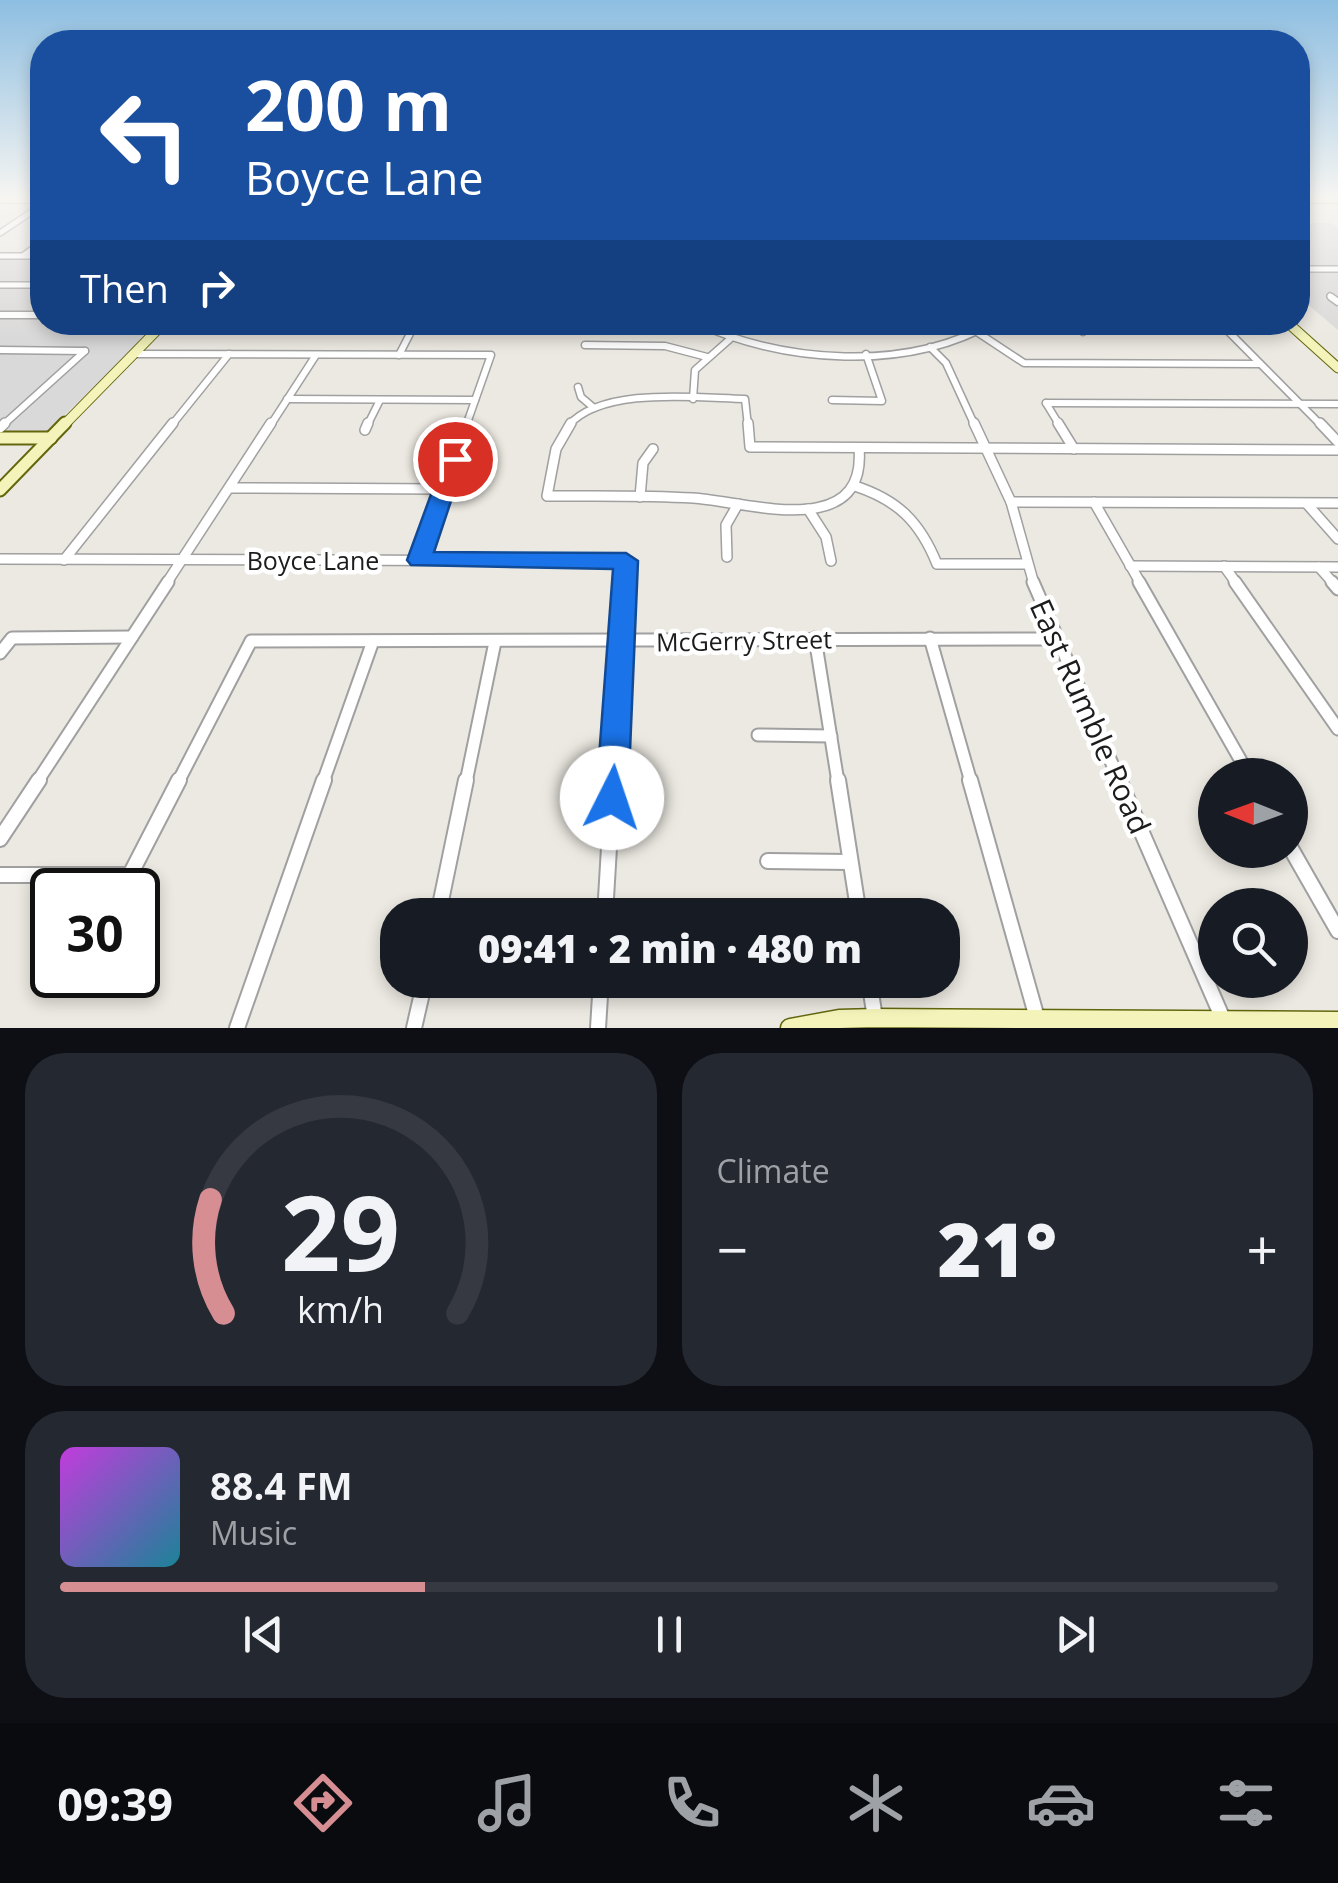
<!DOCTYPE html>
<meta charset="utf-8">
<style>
:root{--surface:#171b24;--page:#242831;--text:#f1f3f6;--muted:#9ea1a6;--line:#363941;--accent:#d68e93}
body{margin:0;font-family:"Open Sans",sans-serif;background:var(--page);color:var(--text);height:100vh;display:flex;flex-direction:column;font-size:38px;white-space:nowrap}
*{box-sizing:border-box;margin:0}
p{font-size:32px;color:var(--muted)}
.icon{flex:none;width:55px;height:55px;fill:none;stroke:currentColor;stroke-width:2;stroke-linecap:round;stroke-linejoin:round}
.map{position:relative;height:1028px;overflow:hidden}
.details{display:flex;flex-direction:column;gap:25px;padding:25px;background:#0d0f14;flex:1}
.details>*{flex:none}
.banner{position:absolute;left:30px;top:30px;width:1280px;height:305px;border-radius:40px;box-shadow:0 5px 15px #0003;background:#1a4fa0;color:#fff;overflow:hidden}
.needle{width:65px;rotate:271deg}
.tools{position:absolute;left:1198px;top:758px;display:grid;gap:20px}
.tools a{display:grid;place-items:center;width:110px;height:110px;border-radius:50%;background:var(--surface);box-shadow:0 5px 15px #0003;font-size:50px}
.speed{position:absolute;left:30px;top:868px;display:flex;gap:20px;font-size:50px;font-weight:700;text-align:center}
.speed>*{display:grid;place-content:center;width:130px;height:130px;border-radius:50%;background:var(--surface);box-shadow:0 5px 15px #0003;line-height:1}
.speed .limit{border:5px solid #111;border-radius:15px;background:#fff;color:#111}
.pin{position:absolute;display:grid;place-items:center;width:85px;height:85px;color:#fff;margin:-42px;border:5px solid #fff;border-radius:50%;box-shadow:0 2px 10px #0007}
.me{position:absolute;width:110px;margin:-55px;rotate:4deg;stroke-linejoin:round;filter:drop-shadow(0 0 8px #0008)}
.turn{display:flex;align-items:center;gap:35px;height:210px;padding:0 50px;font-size:45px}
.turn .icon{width:130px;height:130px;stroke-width:2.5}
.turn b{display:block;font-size:70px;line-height:85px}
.then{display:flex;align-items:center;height:95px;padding:0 50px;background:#0003;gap:20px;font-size:38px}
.big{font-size:75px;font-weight:800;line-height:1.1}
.details .widget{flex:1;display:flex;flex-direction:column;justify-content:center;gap:15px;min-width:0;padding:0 35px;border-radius:40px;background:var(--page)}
.details .dial{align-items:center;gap:0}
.dial svg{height:260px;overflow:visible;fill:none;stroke:var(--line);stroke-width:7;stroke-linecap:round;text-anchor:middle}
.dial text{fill:var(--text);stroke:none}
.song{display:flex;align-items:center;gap:30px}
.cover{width:120px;height:120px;border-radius:15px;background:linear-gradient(135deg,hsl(290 70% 55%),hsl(190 70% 35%))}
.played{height:10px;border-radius:5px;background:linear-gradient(90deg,var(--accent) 30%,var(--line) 30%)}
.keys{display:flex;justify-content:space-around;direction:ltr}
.heat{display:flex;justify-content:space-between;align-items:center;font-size:55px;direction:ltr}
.details .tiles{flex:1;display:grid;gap:25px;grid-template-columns:1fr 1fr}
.widget:last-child{grid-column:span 2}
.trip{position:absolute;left:380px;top:898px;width:580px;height:100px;border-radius:40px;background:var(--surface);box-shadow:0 5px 15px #0003;font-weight:800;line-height:100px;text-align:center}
.tabs{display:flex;height:160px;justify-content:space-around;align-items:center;background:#090b0e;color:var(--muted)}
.tabs .icon{width:70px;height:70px}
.tabs .selected{color:var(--accent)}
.tabs b{font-size:45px;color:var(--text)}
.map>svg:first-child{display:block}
.residential{fill:#dad9d9}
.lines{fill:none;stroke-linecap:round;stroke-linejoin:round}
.street-far4-casing{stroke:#a0a0a0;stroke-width:8}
.street-far3-casing{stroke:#a0a0a0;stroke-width:9}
.street-far2-casing{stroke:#a0a0a0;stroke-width:12}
.street-far1-casing{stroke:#a0a0a0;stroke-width:15}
.street-casing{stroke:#a0a0a0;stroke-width:18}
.secondary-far3-casing{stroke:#62670e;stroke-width:10}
.secondary-far2-casing{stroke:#62670e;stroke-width:11}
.secondary-far1-casing{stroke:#62670e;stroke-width:15}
.secondary-casing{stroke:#62670e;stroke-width:21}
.street-far4{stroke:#fff;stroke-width:5}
.street-far3{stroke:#fff;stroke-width:6}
.street-far2{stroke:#fff;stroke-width:9}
.street-far1{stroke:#fff;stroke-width:11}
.street{stroke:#fff;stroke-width:14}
.secondary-far3{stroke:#f3f3ba;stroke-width:8}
.secondary-far2{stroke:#f3f3ba;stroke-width:9}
.secondary-far1{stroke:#f3f3ba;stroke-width:11}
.secondary{stroke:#f3f3ba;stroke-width:18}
.route{fill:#1a73e8;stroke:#114b97;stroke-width:2.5}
.labels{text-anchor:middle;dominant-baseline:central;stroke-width:9;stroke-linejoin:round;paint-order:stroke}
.street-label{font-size:25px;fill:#1c1c1c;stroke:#fff}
.near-street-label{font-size:30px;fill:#1c1c1c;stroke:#fff}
</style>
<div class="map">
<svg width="1338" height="1028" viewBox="0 0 1338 1028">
<rect width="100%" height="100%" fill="#ece9e2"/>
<g class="residential">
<polygon points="1298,223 1330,223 1338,228 1338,330 1298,296 1298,282 1306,281 1298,274"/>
<polygon points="0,257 42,257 42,322 160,323 45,434 0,434"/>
</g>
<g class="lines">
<defs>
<g id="street-far4">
<polyline points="0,233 42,205"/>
<polyline points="24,255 42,242"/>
<polyline points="0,256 42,256"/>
<polyline points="1305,269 1338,269"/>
<polyline points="0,285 42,285"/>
<polyline points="1330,296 1334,299"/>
</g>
<g id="street-far3">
<polyline points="1331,297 1338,302"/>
<polyline points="0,315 42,315"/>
<path d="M694,322C784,363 906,373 994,322"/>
<polyline points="1127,322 1143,327"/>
<polyline points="1219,322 1322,426"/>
<polyline points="977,332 1024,363 1260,364"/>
<polyline points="1083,332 1089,322"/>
<polyline points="585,345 665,346 707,357"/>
<polyline points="930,347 946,363 975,426"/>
<polyline points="0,350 85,351"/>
<polyline points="134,354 491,355 466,426"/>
<polyline points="399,355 416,322"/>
<polyline points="578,387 581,397 594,408"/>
<polyline points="287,399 475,400"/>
<polyline points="693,399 695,370 730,339"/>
<polyline points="832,400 882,401 866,354"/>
<polyline points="1046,403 1338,404"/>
<polyline points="1046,403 1060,426"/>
<polyline points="2,426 85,351"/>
<polyline points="171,426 229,354"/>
<polyline points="270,426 316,355"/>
<polyline points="367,426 380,400"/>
<path d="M568,426C602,386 698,398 745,399L748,426"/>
</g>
<g id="street-far2">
<path d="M571,423L556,449L547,496C596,496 644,495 693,498C744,501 867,543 859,448"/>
<polyline points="748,423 750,447 1338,450"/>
<polyline points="974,423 1011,502 1034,584"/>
<polyline points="1058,423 1074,449"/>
<polyline points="1320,423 1338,442"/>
<polyline points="0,428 5,423"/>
<polyline points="365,430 368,423"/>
<path d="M855,486C898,500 920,522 937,564H1027"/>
<polyline points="230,488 444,489"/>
<polyline points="640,497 643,463 653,449"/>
<polyline points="1011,502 1338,503"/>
<polyline points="1094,502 1141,584"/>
<polyline points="1307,504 1338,539"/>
<polyline points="808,509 826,537 831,561"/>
<polyline points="727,557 726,525 738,504"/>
<polyline points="0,559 626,561 625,584"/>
<polyline points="64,560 173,423"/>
<polyline points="419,560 467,423"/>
<polyline points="1130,566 1338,567"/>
<polyline points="1224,566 1237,584"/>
<polyline points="1319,567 1334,584"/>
<polyline points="166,584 271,423"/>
</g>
<g id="street-far1">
<polyline points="1033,582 1120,782"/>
<polyline points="1139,582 1249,775"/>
<polyline points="1235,582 1338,729"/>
<polyline points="1332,582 1338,589"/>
<polyline points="815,638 838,782"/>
<polyline points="930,638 971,782"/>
<polyline points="0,653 12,638 132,637"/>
<polyline points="758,735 831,736"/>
<polyline points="37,782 168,582"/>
<polyline points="178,782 251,641 1057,639"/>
<polyline points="323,782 373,641"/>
<polyline points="466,782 495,642"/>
<polyline points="613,782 625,582"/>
</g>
<g id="street">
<polyline points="838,780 859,915"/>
<polyline points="970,780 1037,1018"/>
<polyline points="1119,780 1223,1019"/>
<polyline points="0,839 39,780"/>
<polyline points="1290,847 1338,931"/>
<polyline points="768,861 850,862"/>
<polyline points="0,875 130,875 179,780"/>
<polyline points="438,915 466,780"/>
<polyline points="605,915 613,780"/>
<polyline points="869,980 875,1018"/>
<polyline points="237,1028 324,780"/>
<polyline points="414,1028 425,980"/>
<polyline points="598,1028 601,980"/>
</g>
<g id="secondary-far3">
<polyline points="0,199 42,199"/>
<polyline points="1298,199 1338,199"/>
</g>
<g id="secondary-far2">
<polyline points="1287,322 1338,368"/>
<polyline points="63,426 165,322"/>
</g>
<g id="secondary-far1">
<polyline points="0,438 51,438"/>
<polyline points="0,490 65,423"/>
</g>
<polyline id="secondary" points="790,1028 839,1019 875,1018 1338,1021"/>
</defs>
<use href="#street-far4" class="street-far4-casing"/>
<use href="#street-far3" class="street-far3-casing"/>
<use href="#street-far2" class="street-far2-casing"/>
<use href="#street-far1" class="street-far1-casing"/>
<use href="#street" class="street-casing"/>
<use href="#secondary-far3" class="secondary-far3-casing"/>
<use href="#secondary-far2" class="secondary-far2-casing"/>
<use href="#secondary-far1" class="secondary-far1-casing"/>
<use href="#secondary" class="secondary-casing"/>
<use href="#street-far4" class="street-far4"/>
<use href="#street-far3" class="street-far3"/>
<use href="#street-far2" class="street-far2"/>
<use href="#street-far1" class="street-far1"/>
<use href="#street" class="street"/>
<use href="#secondary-far3" class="secondary-far3"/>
<use href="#secondary-far2" class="secondary-far2"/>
<use href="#secondary-far1" class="secondary-far1"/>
<use href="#secondary" class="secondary"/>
</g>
<linearGradient id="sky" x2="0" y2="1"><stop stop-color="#8dbee1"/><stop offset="0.58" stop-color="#f6f5f2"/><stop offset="1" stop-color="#f6f5f2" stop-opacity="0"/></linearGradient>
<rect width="1338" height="340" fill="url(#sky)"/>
<polygon class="route" points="455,453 465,459 434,552 626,553 638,561 628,798 623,808 612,812 601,808 596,798 613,569 411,565 407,560 444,459"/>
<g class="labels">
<g class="street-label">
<text x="313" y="560">Boyce Lane</text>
<text transform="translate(744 640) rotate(-1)">McGerry Street</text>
</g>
<g class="near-street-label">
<text transform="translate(1091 716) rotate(66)">East Rumble Road</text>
</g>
</g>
</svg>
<div class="tools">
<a><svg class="needle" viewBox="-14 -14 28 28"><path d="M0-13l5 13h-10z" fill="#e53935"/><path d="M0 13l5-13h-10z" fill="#9ea1a6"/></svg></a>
<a><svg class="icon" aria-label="search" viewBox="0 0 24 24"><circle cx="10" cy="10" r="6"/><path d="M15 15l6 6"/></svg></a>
</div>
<div class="speed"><div class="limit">30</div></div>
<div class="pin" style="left:455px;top:459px;background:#d93025"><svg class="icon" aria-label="arrive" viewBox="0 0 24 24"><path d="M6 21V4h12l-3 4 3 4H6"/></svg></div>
<svg class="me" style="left:612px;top:798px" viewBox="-20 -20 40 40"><circle r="19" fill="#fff"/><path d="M0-13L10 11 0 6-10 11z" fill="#1a73e8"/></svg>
<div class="trip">09:41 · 2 min · 480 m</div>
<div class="banner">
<div class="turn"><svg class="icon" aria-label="left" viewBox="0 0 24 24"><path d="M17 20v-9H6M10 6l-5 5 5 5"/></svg><div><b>200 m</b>Boyce Lane</div></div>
<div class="then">Then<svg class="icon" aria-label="right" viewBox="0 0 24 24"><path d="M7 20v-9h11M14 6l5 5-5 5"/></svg></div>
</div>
</div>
<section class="details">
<div class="tiles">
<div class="widget dial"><svg viewBox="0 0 100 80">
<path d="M14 69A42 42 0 1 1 86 69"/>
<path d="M14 69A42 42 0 0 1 10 34" stroke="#d68e93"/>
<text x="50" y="56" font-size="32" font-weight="700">29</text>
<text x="50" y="72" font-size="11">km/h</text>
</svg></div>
<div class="widget"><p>Climate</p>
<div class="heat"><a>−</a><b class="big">21°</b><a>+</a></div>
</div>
<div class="widget">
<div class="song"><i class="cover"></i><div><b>88.4 FM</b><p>Music</p></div></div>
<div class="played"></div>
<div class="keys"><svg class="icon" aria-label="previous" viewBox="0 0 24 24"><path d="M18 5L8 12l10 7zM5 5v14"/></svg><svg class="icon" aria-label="pause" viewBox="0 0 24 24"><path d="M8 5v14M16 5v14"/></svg><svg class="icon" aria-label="next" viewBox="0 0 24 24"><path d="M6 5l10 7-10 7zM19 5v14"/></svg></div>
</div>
</div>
</section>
<nav class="tabs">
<b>09:39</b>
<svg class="icon selected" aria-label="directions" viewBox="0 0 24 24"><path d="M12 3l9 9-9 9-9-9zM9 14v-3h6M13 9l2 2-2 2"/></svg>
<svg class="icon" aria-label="music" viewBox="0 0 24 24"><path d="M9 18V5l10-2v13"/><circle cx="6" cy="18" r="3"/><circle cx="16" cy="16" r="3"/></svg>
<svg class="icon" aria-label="phone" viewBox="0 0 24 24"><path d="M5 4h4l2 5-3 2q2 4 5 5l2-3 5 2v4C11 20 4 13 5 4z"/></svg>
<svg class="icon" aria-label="climate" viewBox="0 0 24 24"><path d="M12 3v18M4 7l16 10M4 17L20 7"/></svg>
<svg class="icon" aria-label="car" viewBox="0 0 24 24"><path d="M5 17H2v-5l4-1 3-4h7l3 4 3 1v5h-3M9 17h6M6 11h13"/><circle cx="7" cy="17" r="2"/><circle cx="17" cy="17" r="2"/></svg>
<svg class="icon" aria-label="filters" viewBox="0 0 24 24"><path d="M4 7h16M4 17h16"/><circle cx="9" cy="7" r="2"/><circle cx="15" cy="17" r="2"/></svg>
</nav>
